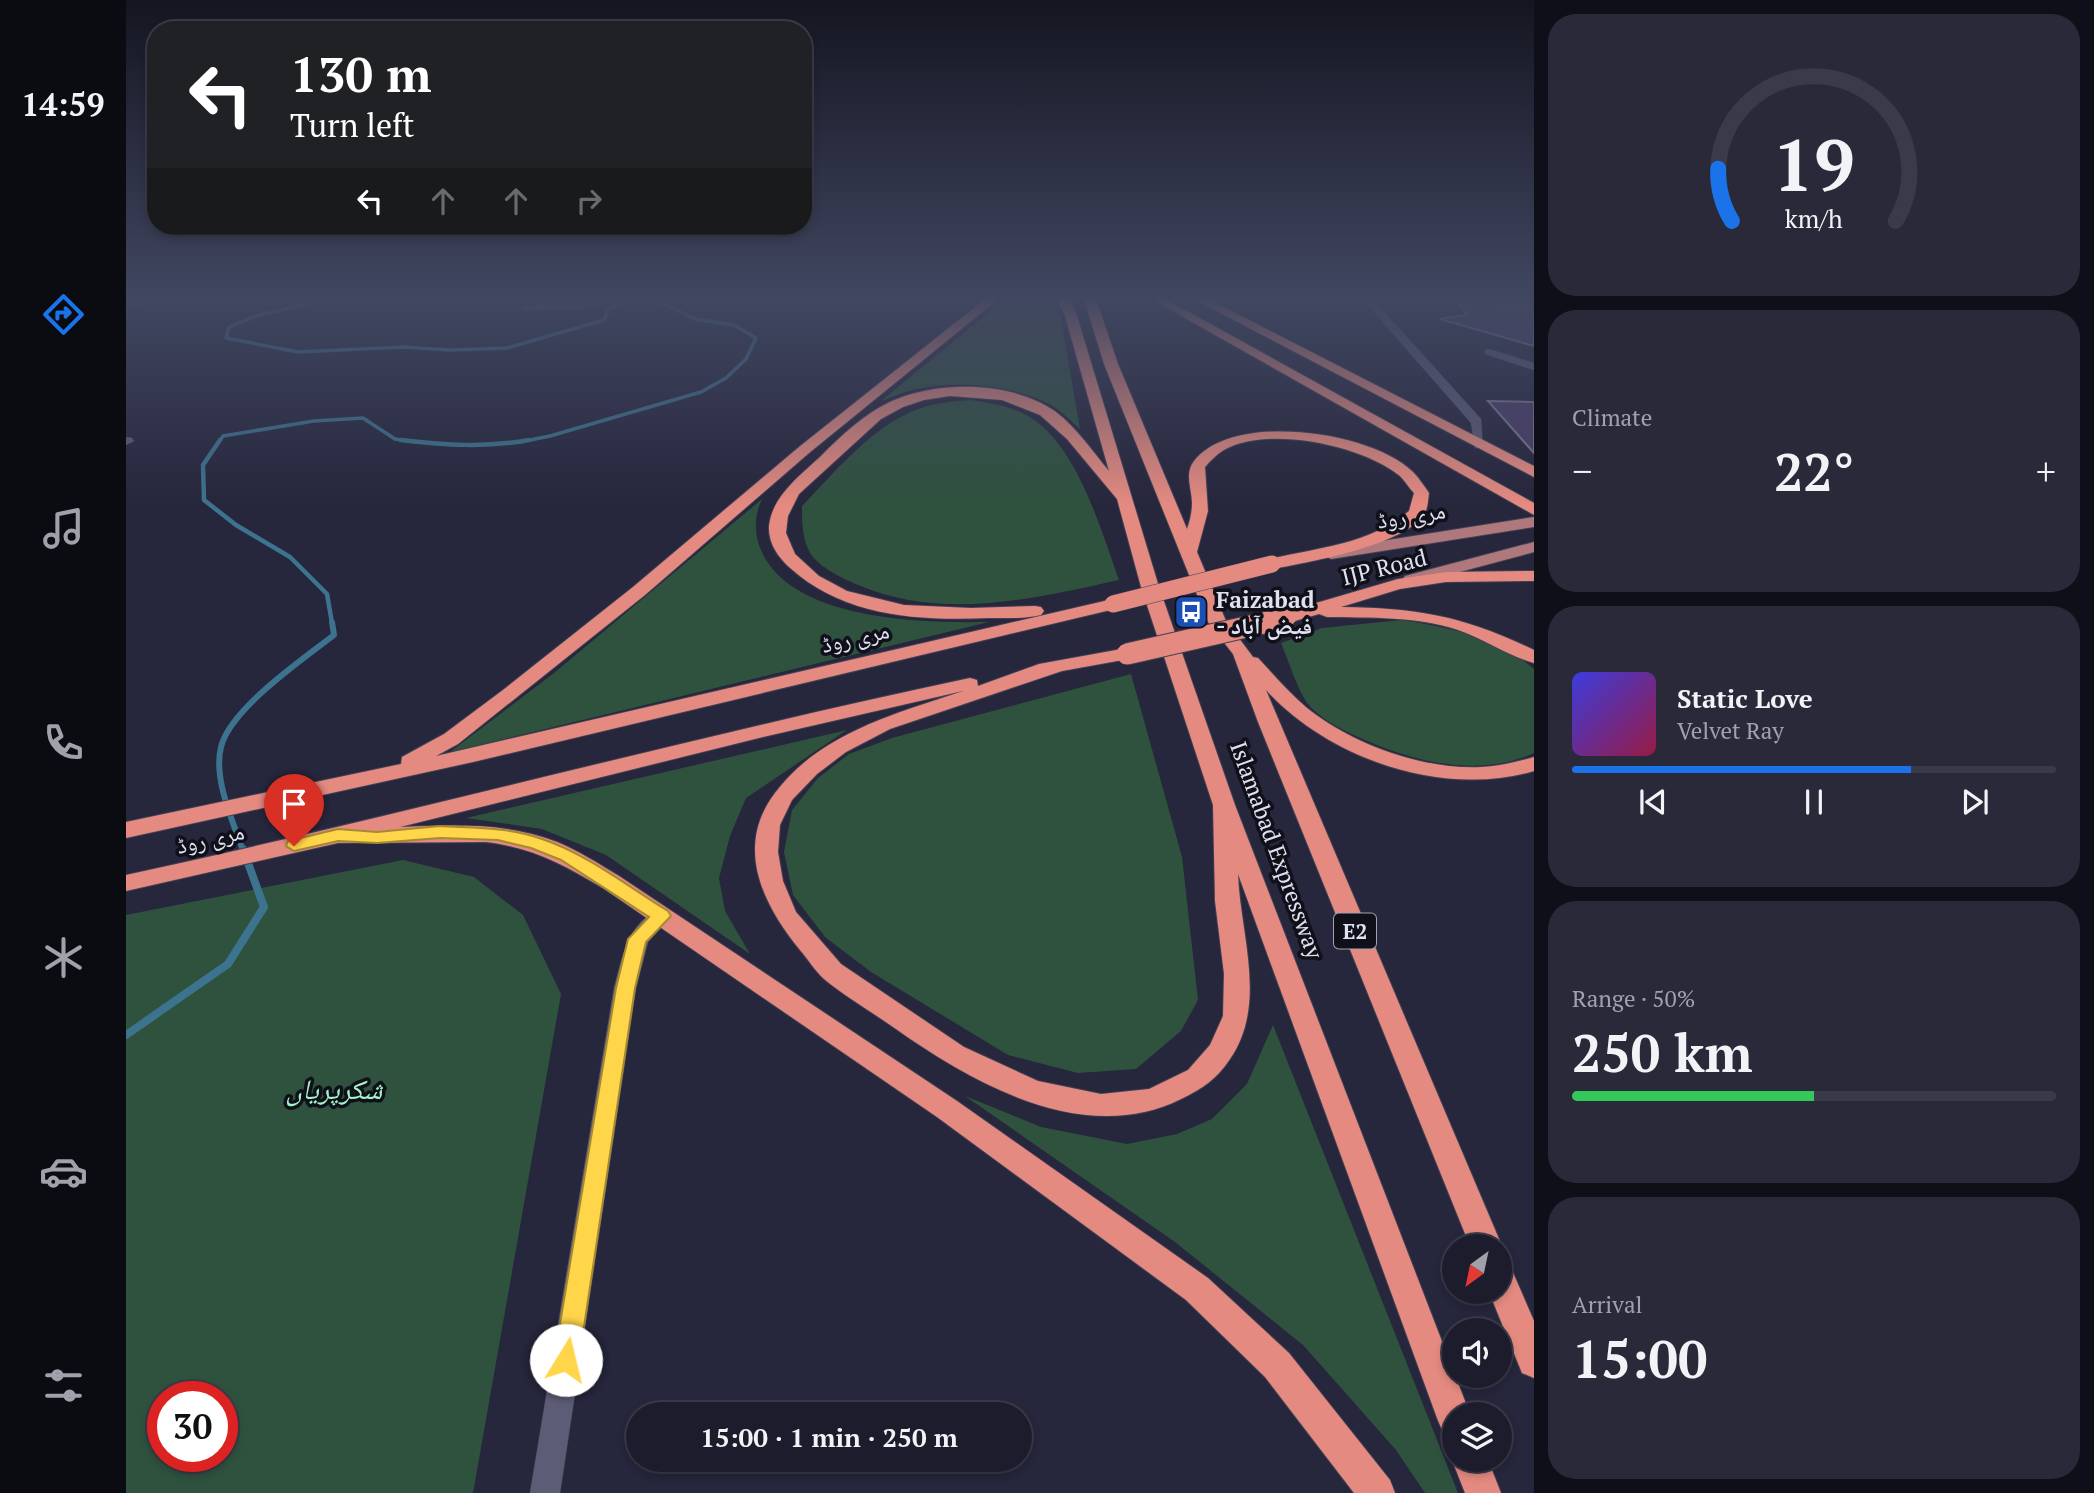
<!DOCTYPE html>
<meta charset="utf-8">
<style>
:root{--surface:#1c1c2d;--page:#292939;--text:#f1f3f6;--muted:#a0a1aa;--line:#3a3a49;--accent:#1a73e8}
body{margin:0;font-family:"PT Serif","Noto Naskh Arabic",serif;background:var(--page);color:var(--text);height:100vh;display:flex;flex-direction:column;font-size:26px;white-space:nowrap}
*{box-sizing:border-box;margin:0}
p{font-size:23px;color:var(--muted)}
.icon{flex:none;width:38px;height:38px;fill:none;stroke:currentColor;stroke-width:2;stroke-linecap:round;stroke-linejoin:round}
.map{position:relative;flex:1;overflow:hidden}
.side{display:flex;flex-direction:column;gap:14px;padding:14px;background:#0f0f19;width:560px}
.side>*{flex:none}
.top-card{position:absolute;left:21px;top:21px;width:665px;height:214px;border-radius:28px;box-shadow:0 4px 10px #0003,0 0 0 2px var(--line);background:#202124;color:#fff;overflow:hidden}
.needle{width:46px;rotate:213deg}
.buttons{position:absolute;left:1316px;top:1234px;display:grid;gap:14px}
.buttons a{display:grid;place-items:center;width:70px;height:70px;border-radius:50%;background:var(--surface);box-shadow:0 4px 10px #0003,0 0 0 2px var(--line);font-size:35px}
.speed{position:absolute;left:21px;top:1381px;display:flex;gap:14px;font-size:35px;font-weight:700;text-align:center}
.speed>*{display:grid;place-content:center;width:91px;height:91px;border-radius:50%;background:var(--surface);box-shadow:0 4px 10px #0003,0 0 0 2px var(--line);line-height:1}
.speed .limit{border:10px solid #d22;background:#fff;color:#111}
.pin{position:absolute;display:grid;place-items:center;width:60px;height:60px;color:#fff;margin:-72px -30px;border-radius:50% 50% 50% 0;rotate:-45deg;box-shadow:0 0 7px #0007}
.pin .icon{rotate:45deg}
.me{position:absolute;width:77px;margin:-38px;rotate:9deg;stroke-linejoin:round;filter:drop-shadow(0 0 5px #0008)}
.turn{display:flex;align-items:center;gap:24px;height:147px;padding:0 28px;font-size:32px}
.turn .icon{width:91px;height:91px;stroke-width:2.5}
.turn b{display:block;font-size:49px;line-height:60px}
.lanes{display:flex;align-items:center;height:66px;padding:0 28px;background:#0003;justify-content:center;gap:35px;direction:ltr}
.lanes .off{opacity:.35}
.big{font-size:52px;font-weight:600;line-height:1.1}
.side .tile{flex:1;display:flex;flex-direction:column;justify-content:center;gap:10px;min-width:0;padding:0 24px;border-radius:28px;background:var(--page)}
.side .dial{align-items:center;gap:0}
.dial svg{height:182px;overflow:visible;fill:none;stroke:var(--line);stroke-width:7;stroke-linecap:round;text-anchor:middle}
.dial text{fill:var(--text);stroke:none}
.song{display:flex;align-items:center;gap:21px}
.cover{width:84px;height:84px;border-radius:10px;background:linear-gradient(135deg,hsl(240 70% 55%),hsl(340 70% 35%))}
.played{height:7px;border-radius:4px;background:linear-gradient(90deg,var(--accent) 70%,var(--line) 70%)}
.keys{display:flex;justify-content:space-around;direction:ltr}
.heat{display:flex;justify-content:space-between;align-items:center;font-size:38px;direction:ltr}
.charge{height:10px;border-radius:5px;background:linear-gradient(90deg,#34c759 50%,var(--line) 0)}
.trip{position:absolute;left:500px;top:1402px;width:406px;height:70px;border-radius:35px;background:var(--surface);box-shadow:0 4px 10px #0003,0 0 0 2px var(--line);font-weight:600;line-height:70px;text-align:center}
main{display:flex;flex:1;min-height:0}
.tabs{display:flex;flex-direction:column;width:126px;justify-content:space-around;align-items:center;background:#0b0b12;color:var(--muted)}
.tabs .icon{width:49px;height:49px}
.tabs .selected{color:var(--accent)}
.tabs b{font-size:32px;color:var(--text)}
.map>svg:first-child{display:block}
.green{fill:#2f523f;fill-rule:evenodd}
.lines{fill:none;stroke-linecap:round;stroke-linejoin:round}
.stream-far3{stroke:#3c738e;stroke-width:3.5}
.stream-far2{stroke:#3c738e;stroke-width:4.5}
.stream-far1{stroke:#3c738e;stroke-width:6}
.stream{stroke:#3c738e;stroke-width:8}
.building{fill:#4a3d68;stroke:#7f7893;stroke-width:2}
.street-casing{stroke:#414154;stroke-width:1}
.primary-casing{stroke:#414154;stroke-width:2}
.highway-casing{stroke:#414154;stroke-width:2}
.street{fill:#5c5c76;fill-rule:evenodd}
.primary{fill:#ae787c;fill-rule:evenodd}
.highway{fill:#e48a80;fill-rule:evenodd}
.highway-bridge-far1-casing{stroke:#414154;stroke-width:18;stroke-linecap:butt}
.highway-bridge-casing{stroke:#414154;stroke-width:23;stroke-linecap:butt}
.highway-bridge-far1{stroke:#e48a80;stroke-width:17}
.highway-bridge{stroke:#e48a80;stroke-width:21}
.route{fill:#ffd54a;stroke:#a68a30;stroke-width:2}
.labels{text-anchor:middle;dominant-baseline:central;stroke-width:7;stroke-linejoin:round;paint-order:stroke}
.shield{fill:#10101a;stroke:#a2a2b0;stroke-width:2}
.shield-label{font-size:21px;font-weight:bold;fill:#e0e1f0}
.street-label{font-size:23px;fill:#e0e1f0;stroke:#10101a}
.poi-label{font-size:23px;font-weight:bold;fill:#e0e1f0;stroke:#10101a;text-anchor:start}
.near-park-label{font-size:28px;font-style:italic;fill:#a3f5c7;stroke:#10101a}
</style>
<main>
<nav class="tabs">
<b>14:59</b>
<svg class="icon selected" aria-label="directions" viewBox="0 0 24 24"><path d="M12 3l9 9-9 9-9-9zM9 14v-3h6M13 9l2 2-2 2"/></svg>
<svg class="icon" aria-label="music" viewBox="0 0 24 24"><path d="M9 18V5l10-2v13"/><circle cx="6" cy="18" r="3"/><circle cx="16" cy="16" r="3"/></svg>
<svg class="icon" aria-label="phone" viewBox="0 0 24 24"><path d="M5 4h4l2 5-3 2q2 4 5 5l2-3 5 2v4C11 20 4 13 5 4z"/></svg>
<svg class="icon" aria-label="climate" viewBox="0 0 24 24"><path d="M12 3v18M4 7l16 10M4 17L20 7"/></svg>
<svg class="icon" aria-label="car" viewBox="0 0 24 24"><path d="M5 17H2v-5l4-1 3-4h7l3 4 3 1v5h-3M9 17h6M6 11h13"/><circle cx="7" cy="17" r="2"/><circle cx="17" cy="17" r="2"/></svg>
<svg class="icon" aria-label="filters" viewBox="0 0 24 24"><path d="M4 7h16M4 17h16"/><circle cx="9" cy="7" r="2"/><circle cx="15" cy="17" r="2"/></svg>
</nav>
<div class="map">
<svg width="1408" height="1493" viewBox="0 0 1408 1493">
<rect width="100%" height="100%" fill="#26263c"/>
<g class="green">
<path d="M883,296H928L935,319L954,429C945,421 935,411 925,405C887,385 833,380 791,389C779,391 767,397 755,401Z"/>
<path d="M845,400C865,403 884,406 902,416C951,444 975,530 993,580C906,599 818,621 732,585C716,578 694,568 684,553C676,539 676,521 676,506C709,472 746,426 792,409C809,403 827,401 845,400Z"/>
<path d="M636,499C629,514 628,529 633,545C659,621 797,623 863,622L324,752L428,673Z"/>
<path d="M1275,620C1321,627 1372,637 1408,669V753C1351,779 1284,761 1230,736C1214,729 1192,717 1181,703C1170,686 1163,662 1155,643L1196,628Z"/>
<polygon points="1005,674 1056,857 1072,1000 1055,1031 1010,1069 952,1073 882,1055 745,972 699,937 667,895 658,852 666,810 692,778 723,754 766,738"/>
<polygon points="721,730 620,798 604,836 593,878 599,911 624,954 480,855 416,829 340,818"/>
<path d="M277,860L348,877L397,915L435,994L347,1493H0V915ZM96,1396V1456H37V1396Z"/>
<polygon points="1147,1025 1332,1493 1299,1493 1270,1450 1177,1345 1049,1242 839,1096 915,1127 1001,1144 1051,1134 1086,1119 1121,1084"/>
</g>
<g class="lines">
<g class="stream-far3">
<polyline points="214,296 130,316 103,327 100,338 172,352 277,347 324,350 381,348 478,320 483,309 500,300 533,301 569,319 608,325 630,338 620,359 600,378 575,392 424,436 394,442"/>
<polyline points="93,442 97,436 188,421 237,418 269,439 289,442"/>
</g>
<g class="stream-far2">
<polyline points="94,440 77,465 78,500 110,525 164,557 201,594 206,623"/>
<path d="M275,440C319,445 359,448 403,440"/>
</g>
<path class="stream-far1" d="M117,851C107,821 87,779 95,747C104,709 177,659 208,635L206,622"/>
<polyline class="stream" points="0,1035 102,964 138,907 117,849"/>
</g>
<g class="building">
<polygon points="1327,296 1363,296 1370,305 1408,306 1408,346 1314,319 1341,315"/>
<polygon points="1362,401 1408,402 1408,453"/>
</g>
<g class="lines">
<defs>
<g id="street">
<polygon points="42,296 71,296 66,299 0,306 0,300"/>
<polygon points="477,296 490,296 456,309 401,311 396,308 401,305 455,303"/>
<polygon points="1234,296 1244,296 1355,419 1357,448 1349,448 1345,423"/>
<polygon points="1363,349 1408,363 1408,370 1359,354 1359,350"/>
<polygon points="0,437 6,438 8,441 0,445"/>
<path d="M536,909L543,911L546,916L522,942L510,988L434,1493H404L488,988C496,959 502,919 536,909Z"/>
</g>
<g id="primary">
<polygon points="1408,517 1408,527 1205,559 1196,554 1205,549"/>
<polygon points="1408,542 1408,552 1285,585 1276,580 1279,576"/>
</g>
<g id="highway">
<polygon points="863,296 876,296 683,453 519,595 332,744 310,756 987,599 993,600 996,604 993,608 347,762 0,838 0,822 275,764 276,757 318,734 377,690 507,587 673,447"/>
<path d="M930,296H942L951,316L1033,587L1109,805L1344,1414H1328V1435L1316,1430L1311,1418L1112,874C1114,934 1142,1004 1104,1059C1091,1079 1076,1089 1055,1099C959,1147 848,1084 770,1029C746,1012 720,997 698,979C689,971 682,959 674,950C637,905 608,847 649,793C694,733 769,714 837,691L633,738L274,827C327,825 380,822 431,842C453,851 473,864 493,876L831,1101L1082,1278L1163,1353L1264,1480L1269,1493H1228L1139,1377L1060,1300L811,1117L477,888C436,864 408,848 360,842L212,843L0,891V875C282,814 561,738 844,678L851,680L852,686L913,664L1001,648L1011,654L1008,658L936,671L764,729L720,752L691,774L666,800L654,825L652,852L657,881L670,912L715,964L838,1047L912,1081L975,1094L1023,1089L1062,1070L1084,1045L1097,1016L1098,974L1089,901L1087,805L1015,587L991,499L941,439L914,415L876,400L824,396L798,400L777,407L755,419L673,494L662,516L660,533L669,554L693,576L721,591L778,605L845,608L909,606L915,607L918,611L915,615C899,619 880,618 863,618C792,621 718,617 663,567C652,557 642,543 643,526C646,496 675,475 695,456C716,435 739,413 766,401C814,380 886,381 930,412C951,428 966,451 983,471L939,316Z"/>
<path d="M957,296H969L992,364L1061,529C1064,521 1066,512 1066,503C1066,489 1058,474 1068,461C1107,411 1246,431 1287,472C1293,478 1298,486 1303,493C1302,500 1302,509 1298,514C1280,545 1180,563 1146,569L1137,564L1140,560C1188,548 1244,545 1283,511L1288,493C1283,488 1279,481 1274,476C1237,446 1149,427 1104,447C1095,450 1085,460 1079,467L1082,511L1071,552L1100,621L1127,657L1132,658C1148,675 1163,693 1181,708C1226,744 1297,770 1356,767C1374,766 1390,762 1408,757V771C1317,798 1203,759 1140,690L1376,1246L1374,1250V1246H1344L1132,722L1107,654L1082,622L978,364Z"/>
<polygon points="1020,296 1034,296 1408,503 1408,515"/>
<polygon points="1062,296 1076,296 1408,466 1408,477"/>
<path d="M1408,571V581L1320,582L1274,589L1215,607C1292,608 1338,616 1408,650V663C1382,656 1358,639 1332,630C1291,616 1244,618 1201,617L1193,614L1162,623L1153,617L1156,613L1272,579L1320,572Z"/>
<polygon points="1374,1264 1385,1268 1408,1321 1408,1378 1396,1373 1363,1292 1374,1292"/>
<polygon points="1328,1455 1328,1460 1362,1460 1375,1493 1339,1493 1326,1460"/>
</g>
</defs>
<use href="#street" class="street-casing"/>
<use href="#primary" class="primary-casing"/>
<use href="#highway" class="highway-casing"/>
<use href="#street" class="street"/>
<use href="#primary" class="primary"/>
<use href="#highway" class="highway"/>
<defs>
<g id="highway-bridge-far1">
<polyline points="987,604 1146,564"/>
<polyline points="1135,623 1162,617"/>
</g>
<polyline id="highway-bridge" points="1001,654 1142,622"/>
</defs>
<use href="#highway-bridge-far1" class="highway-bridge-far1-casing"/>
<use href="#highway-bridge" class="highway-bridge-casing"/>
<use href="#highway-bridge-far1" class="highway-bridge-far1"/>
<use href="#highway-bridge" class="highway-bridge"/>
</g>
<linearGradient id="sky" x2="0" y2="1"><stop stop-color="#151521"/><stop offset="0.59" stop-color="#414761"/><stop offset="1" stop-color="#414761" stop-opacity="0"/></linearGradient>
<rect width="1408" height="505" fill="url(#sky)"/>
<path class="route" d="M314,826C348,828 383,827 416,839C461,854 501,886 542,911L545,916L520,942L509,988L453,1360L449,1369L440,1372L431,1369L428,1360L490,988L502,939L523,917L435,860L405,848L372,840L314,838L251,843L212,841L168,851L160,846L162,841L212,829L251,832Z"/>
<defs>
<symbol id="bus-square" viewBox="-11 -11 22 22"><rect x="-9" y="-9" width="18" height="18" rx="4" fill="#1a4fb4" stroke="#10101a"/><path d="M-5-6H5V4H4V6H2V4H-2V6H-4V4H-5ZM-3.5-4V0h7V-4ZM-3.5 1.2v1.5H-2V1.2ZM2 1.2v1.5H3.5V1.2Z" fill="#fff"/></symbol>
</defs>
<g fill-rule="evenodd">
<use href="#bus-square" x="1046" y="593" width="38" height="38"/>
</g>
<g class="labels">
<rect class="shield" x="1208" y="913.5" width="42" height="35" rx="5"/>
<g class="shield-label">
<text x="1229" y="931">E2</text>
</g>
<g class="street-label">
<text transform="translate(1285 515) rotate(-9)">مری روڈ</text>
<text transform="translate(1258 567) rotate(-14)">IJP Road</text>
<text transform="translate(729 637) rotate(-13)">مری روڈ</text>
<text transform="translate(84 838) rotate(-13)">مری روڈ</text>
<text transform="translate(1151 850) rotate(70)">Islamabad Expressway</text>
</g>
<g class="poi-label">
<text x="1090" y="599">Faizabad<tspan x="1090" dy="26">- فیض آباد</tspan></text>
</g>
<g class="near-park-label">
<text x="208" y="1088">شکرپریاں</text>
</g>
</g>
</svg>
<div class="buttons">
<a><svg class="needle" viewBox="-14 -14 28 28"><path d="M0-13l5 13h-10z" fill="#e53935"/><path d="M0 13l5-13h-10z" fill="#a0a1aa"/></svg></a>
<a><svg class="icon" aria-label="sound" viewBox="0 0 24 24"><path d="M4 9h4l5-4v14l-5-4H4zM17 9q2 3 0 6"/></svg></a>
<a><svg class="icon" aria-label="layers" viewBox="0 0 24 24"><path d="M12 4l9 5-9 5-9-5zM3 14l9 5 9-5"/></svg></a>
</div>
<div class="speed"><div class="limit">30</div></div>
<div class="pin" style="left:168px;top:846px;background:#d93025"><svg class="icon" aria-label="arrive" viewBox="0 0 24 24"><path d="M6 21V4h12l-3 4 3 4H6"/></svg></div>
<svg class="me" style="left:440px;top:1360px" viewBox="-20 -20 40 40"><circle r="19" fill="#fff"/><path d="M0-13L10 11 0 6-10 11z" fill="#ffd54a"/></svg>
<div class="trip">15:00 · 1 min · 250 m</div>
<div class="top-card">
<div class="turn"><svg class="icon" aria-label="left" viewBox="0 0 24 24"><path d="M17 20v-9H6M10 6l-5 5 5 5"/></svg><div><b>130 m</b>Turn left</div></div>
<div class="lanes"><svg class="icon" aria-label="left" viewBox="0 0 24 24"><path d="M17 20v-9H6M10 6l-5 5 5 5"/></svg><svg class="icon off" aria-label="ahead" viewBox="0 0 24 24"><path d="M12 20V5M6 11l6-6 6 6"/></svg><svg class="icon off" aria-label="ahead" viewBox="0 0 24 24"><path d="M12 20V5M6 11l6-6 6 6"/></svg><svg class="icon off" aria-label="right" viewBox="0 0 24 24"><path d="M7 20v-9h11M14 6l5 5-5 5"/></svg></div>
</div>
</div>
<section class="side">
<div class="tile dial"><svg viewBox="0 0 100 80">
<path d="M14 69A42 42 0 1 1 86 69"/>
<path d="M14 69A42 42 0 0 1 8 46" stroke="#1a73e8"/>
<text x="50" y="56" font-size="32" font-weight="700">19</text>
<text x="50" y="72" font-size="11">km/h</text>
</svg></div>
<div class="tile"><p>Climate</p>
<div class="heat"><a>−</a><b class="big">22°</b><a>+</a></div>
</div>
<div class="tile">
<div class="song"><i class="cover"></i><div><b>Static Love</b><p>Velvet Ray</p></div></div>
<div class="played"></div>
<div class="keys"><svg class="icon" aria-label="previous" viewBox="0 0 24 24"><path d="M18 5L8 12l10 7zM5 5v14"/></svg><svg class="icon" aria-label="pause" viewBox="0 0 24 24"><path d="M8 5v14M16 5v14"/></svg><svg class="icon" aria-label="next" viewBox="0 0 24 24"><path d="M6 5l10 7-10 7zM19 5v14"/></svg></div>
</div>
<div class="tile"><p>Range · 50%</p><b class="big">250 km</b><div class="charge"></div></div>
<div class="tile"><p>Arrival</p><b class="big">15:00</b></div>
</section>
</main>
